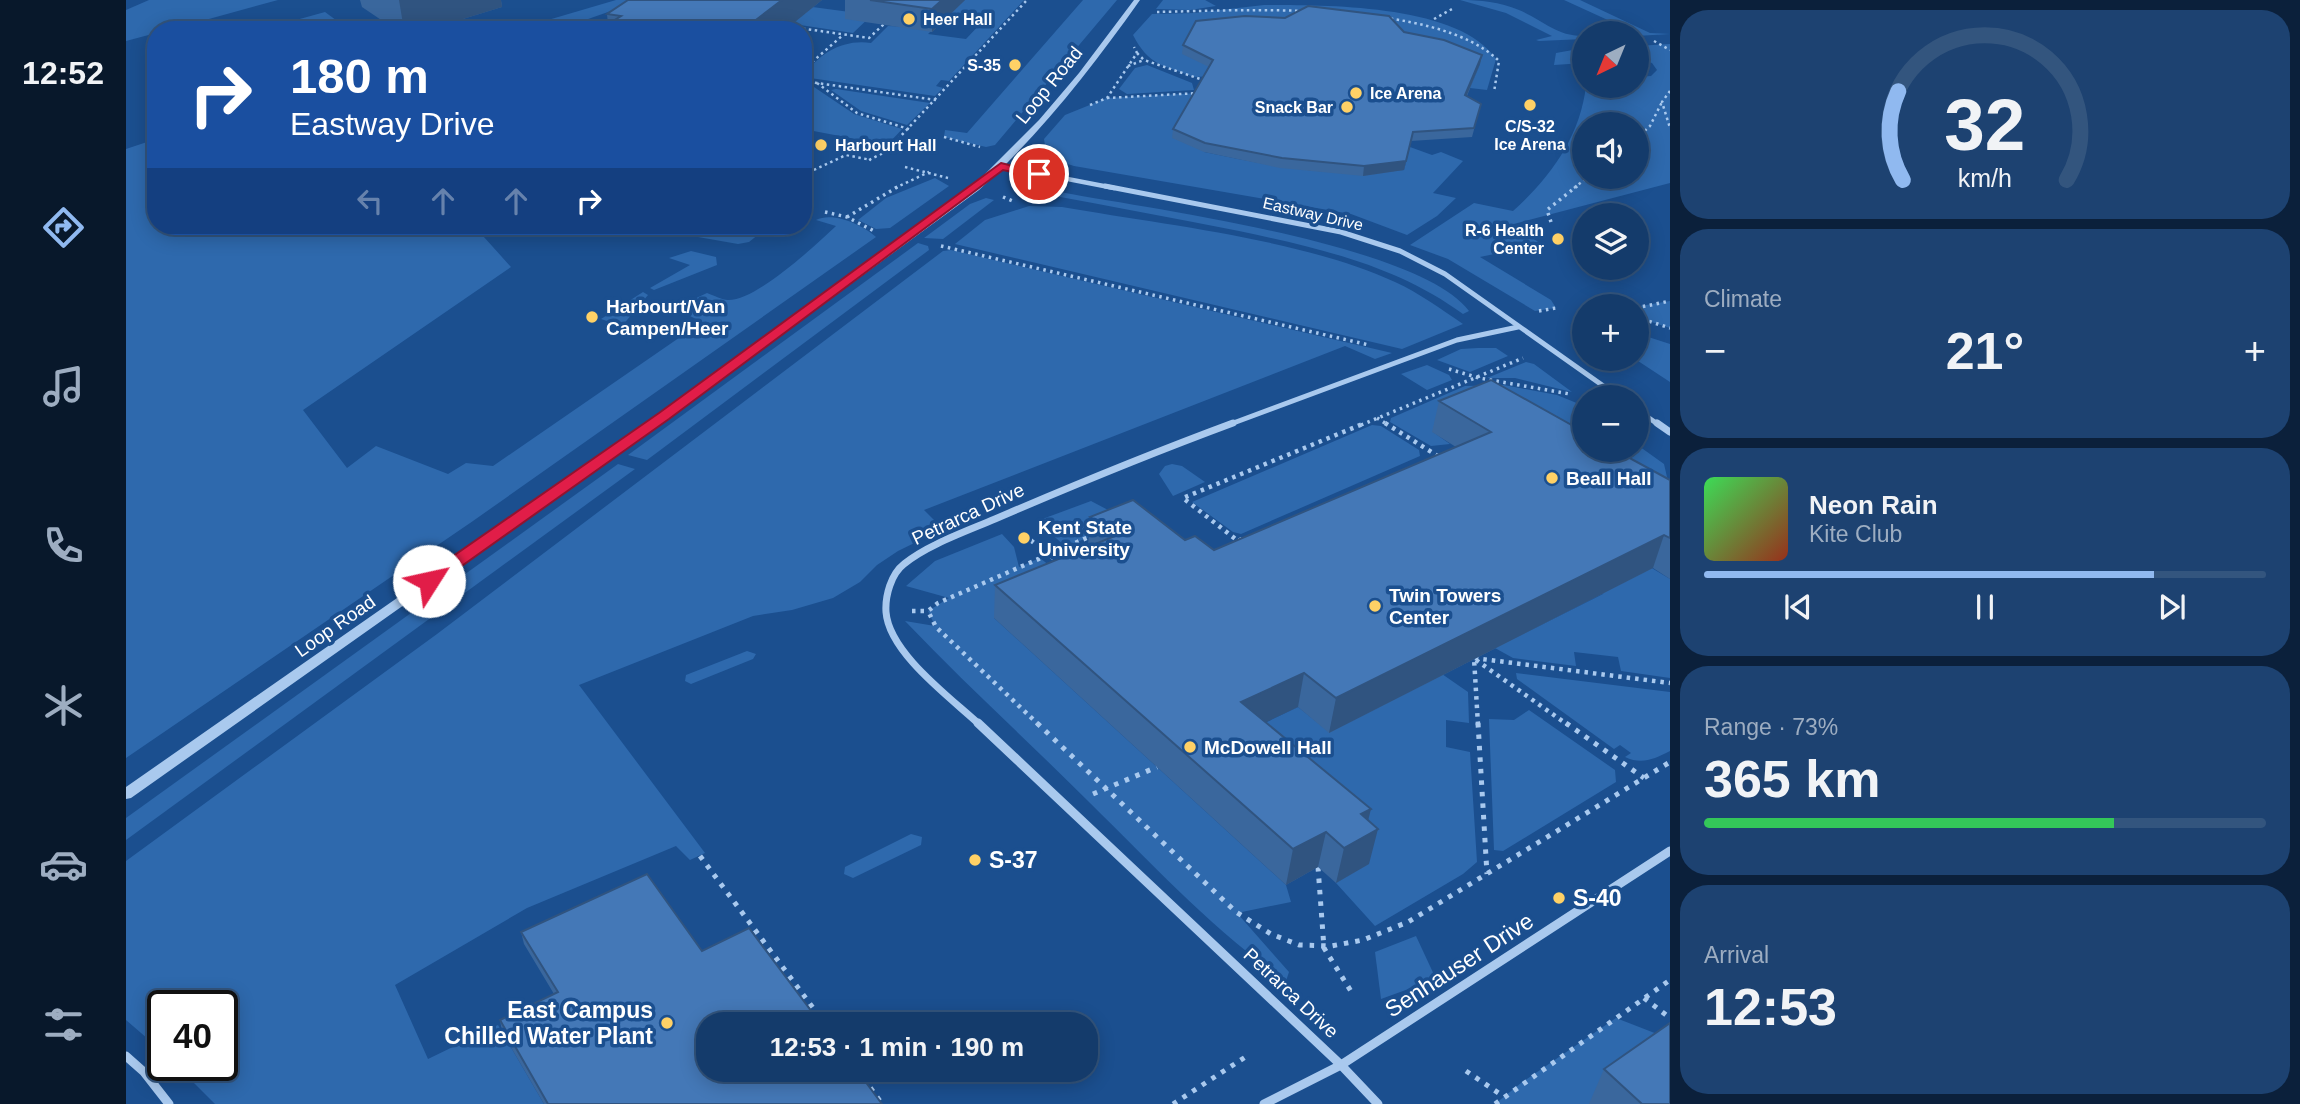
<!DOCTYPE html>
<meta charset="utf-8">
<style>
:root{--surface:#143b6b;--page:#1d4271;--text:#f1f3f6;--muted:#9dadc1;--line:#33557e;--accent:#90b9f0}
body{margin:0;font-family:Helvetica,sans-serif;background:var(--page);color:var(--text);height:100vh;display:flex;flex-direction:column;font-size:26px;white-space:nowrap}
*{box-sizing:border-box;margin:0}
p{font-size:23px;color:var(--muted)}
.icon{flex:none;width:38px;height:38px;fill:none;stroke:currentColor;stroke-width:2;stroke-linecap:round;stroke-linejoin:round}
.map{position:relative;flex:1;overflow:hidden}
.drawer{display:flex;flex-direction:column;gap:10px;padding:10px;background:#0b203b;width:630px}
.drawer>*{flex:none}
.guide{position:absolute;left:21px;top:21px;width:665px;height:214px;border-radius:28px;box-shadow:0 4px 18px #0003,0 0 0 2px var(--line);background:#1a4fa0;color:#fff;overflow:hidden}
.needle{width:46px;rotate:223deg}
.tools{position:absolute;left:1446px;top:21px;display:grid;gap:14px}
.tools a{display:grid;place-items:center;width:77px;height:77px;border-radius:50%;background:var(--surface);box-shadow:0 4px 18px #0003,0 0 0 2px var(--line);font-size:35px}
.speed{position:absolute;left:21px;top:990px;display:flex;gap:14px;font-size:35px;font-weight:700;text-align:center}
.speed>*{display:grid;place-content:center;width:91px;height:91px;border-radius:50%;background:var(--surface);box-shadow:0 4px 18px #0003,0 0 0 2px var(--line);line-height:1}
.speed .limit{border:4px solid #111;border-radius:10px;background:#fff;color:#111}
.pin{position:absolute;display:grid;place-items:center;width:60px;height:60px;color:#fff;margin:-30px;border:4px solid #fff;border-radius:50%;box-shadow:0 2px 7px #0007}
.me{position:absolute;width:77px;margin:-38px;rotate:55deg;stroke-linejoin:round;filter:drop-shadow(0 0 5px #0008)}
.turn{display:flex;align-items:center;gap:24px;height:147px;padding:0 28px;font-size:32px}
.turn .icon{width:91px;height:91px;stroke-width:2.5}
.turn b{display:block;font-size:49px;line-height:60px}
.lanes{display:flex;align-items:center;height:66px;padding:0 28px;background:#0003;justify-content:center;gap:35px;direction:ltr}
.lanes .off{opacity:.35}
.big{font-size:52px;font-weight:700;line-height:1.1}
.drawer .widget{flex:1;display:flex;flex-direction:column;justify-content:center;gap:10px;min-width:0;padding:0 24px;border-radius:28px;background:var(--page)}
.drawer .dial{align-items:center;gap:0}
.dial svg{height:182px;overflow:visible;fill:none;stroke:var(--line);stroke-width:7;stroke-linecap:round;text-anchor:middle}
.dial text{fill:var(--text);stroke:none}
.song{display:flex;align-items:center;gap:21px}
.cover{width:84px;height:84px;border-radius:10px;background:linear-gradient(135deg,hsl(130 70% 55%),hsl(10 70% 35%))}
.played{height:7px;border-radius:4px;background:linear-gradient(90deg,var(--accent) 80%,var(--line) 80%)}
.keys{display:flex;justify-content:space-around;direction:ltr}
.heat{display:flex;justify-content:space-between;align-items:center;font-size:38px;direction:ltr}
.charge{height:10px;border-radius:5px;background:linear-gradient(90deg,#34c759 73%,var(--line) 0)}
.trip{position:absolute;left:570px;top:1012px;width:402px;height:70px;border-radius:28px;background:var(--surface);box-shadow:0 4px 18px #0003,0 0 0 2px var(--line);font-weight:700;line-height:70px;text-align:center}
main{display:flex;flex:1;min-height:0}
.dock{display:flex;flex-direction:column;width:126px;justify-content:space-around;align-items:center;background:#08182b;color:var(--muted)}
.dock .icon{width:49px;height:49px}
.dock .active{color:var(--accent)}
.dock b{font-size:32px;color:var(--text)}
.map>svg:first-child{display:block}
.green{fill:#2e69ad;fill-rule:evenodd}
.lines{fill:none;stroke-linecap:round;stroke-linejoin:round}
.path-far3{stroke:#a9c9ee;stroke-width:2.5;stroke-dasharray:2.5 3.5;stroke-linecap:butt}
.path-far2{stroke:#a9c9ee;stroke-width:3.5;stroke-dasharray:2.5 4.5;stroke-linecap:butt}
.path-far1{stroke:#a9c9ee;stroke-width:4.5;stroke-dasharray:3.5 5;stroke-linecap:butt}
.path{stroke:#a9c9ee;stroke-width:5;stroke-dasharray:4.5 7;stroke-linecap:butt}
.minor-far3{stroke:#a9c9ee;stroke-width:4.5}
.minor-far2{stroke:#a9c9ee;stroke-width:5}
.minor-far1{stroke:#a9c9ee;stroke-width:7}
.minor{stroke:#a9c9ee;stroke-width:9}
.tertiary{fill:#a9c9ee;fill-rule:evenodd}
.wall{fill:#3a679d}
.shaded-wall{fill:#305480}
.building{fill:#4478b7;stroke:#305480;stroke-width:2}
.route{fill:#e11d48;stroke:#92132f;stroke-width:2}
.poi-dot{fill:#ffd166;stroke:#1b4f8f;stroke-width:2.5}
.labels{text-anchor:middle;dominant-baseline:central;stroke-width:7;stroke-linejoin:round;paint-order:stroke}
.far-poi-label{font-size:16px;font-weight:bold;fill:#fff;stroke:#1b4f8f;text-anchor:start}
.far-street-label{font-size:16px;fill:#fff;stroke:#1b4f8f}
.street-label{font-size:19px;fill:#fff;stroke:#1b4f8f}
.poi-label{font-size:19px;font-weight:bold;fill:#fff;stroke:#1b4f8f;text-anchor:start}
.near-poi-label{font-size:23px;font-weight:bold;fill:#fff;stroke:#1b4f8f;text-anchor:start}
.near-street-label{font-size:23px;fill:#fff;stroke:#1b4f8f}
</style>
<main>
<nav class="dock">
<b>12:52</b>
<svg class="icon active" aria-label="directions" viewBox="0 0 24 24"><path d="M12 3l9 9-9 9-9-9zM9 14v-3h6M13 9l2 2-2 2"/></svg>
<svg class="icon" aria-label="music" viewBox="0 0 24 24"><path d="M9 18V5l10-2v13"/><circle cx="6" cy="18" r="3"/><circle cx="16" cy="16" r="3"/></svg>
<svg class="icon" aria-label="phone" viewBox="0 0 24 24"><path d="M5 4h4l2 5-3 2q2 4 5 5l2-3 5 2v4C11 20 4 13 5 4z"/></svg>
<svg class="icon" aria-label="climate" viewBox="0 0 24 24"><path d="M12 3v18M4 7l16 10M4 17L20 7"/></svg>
<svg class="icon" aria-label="car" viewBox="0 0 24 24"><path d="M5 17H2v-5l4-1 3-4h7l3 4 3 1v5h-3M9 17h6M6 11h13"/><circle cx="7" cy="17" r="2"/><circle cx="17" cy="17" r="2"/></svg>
<svg class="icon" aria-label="filters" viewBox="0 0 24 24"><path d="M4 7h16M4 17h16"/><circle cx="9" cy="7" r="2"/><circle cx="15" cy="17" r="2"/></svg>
</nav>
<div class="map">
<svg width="1544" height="1104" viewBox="0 0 1544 1104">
<rect width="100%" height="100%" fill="#1b4f8f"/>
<g class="green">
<polygon points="23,0 152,0 43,30 30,30 30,33 0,41 0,10"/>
<polygon points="490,0 516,0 431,30 388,30"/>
<path d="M839,0H898L823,81L815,80L810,86L817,88L809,96L677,77C693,53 717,39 745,43L762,26L808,28L802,34L840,39L858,20L822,15Z"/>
<polygon points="957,0 991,0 869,145 860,147 818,137 819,130 841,133"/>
<polygon points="1037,0 1079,0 1090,6 1064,10 1030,9"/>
<path d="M1334,0C1355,0 1373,2 1393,10C1416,20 1432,37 1458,36V39L1413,41L1410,40L1426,36L1380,13Z"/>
<polygon points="1438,0 1454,0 1524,33 1544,34 1510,36 1510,33 1504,33 1497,27"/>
<path d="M1138,5C1200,5 1333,4 1370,59L1361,90L1344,88L1354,64L1068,77C1037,65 1023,66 1007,35L1026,14L1068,13Z"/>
<polygon points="679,6 746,15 727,33 661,23"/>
<polygon points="199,12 218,26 198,30 134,30"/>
<path d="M1544,44V183L1384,225L1416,244L1354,257L1425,300L1430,308L1409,311L1322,259L1284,245L1348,203L1387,211C1424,178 1454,137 1460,86H1510V77L1525,76L1531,70L1526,63L1510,58V46ZM1458,124H1510V177H1458Z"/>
<polygon points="1458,48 1458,63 1428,65 1430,53"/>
<polygon points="1021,65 1066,83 1068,90 1001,94 993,89 1009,68"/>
<path d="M677,84L685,85L728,114L776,129C759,148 749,157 723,153L735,140L677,129Z"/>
<polygon points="710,89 804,103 781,125 735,111 705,90"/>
<path d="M1073,93L1078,152C1145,166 1210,179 1278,170L1284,147L1306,155L1315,152L1337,161L1307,193L1330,198L1311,216L1281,235L1225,214L948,166C932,161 920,157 918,139L939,115L981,98Z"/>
<path d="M30,139V226H348L385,267L177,410L221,468L250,446L322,474L340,463L367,466L576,322L558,313L553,306L581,293C587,295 596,300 602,300C630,301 690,245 710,226L690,220C707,211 737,225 750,237L347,521L0,758V149Z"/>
<polygon points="809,178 823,186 764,228 750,229 732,220 760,198"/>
<path d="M928,191C1017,208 1292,243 1343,311L1337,314C1270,265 1192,248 1113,231C1048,218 983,206 918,194Z"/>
<polygon points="860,198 868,200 817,239 798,238 844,204"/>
<path d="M903,206L936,207C1039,225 1175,239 1269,282C1293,293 1315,309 1337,324L1276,349L829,244L859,220Z"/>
<polygon points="509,226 538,226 601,237 615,228 633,231 633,234 623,242 612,244"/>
<polygon points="792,243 802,246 803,250 521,460 502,455"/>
<polygon points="825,250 1266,353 1249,359 1219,346 798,510 817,529 772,551 751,565 734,582 707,598 666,610 627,616 453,685 579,853 564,860 550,846 401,908 269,985 302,1059 372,1025 418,1104 89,1104 51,1066 96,1066 96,1006 37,1006 37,1052 0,1020 0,861 311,634 817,251"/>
<polygon points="565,251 590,257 591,265 528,290 524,288 564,265 543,258"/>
<polygon points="517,292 522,295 496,326 475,319"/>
<polygon points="1544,301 1544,328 1510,317 1510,308 1514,306"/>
<polygon points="1510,333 1544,344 1544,382 1509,359 1490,359 1510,359"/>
<polygon points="1352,348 1370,348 1382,356 1344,372 1311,360 1335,349"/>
<polygon points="1400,362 1408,364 1446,392 1389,378 1361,378"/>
<polygon points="1301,365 1323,375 1326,380 1301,390 1275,374"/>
<polygon points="1378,385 1431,395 1458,406 1458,450 1510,450 1510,444 1538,464 1544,490 1307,432 1324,444 1305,446 1264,422 1265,418 1339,386"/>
<polygon points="1246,425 1255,426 1293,450 1294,456 1115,534 1107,532 1066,502"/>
<polygon points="492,464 509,469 0,840 0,818"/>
<polygon points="1046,464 1056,466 1079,482 1047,496 1033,474 1039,466"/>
<polygon points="965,501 1001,520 940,547 911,521"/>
<path d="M876,534L888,547L893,567L914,558L964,598L868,618L1160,885L1165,902L1111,913L1163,972L1160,981C1088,931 1027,865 964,803C903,742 839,684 779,621L809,626L802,611L823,598L780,586L809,561Z"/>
<polygon points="1489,546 1544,579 1544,678 1495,671 1492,657 1448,652 1450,666 1387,658 1369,648 1477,594"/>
<polygon points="621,651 630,654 627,659 565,684 559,681 560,675"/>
<path d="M1390,673L1544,692V751C1528,759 1516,765 1499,757L1505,753L1494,745L1488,749L1391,679Z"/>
<polygon points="1316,674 1342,692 1343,723 1320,720 1320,747 1344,752 1351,862 1337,874 1249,926 1210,883 1242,864 1109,737 1172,707 1203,732"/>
<polygon points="1403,710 1489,770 1490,782 1377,851 1368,850 1363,719 1388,720"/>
<polygon points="785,834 796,837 795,845 727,878 718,874 719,867"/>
<polygon points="1290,936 1310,979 1255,999 1249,952"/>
<polygon points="1490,1018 1544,1039 1472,1104 1369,1104 1395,1083"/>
</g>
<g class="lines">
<g class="path-far3">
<path d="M1031,12C1123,10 1311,0 1373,61L1368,92"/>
<polyline points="1308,19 1326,9"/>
<polyline points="659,26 743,38 758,24"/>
<polyline points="1528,41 1544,50"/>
<polyline points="1011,53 1018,60 1080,81"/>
<polyline points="1002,66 1018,60"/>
<polyline points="677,70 717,35"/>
<polyline points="677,81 810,100"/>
<polyline points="691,83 731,113 786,130"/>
<polyline points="1544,91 1536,102 1544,128"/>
<polyline points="981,98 1073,93"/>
<polyline points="964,105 981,98 1011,53 1008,47"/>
<polyline points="818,137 854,147"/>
<polyline points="1510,139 1524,126 1536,102"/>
<polyline points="743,160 761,151 901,0"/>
<polyline points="779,167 822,178"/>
<polyline points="677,175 720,155 745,160"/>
<polyline points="769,188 803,172"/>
<polyline points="1448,188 1462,177"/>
</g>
<g class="path-far2">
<polyline points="877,197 889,202"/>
<polyline points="699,212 721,217 748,231"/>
<polyline points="721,217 773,186"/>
<polyline points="1425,222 1421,210 1451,186"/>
<polyline points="815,246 1243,345"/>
<polyline points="1510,308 1544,301"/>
<polyline points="1413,311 1430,308"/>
<polyline points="1510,317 1544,328"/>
<polyline points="1323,369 1353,378 1444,394"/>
<polyline points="1251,418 1262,425"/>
<polyline points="1235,425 1397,358"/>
</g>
<g class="path-far1">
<polyline points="1259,423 1315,458"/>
<polyline points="898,535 935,564"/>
<polyline points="1116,539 1112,541 1057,498 1239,423"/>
<polyline points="786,611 802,611"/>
<polyline points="1350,660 1442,725"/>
<polyline points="913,725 810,627 802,611 812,603 965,536"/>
<polyline points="1352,725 1348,658 1544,683"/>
</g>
<g class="path">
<polyline points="911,723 1110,912 1145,934 1173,945 1205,946 1237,940 1282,922 1544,762"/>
<polyline points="1352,723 1361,874"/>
<polyline points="1440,723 1518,778"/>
<polyline points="967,794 1031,767"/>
<polyline points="574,856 699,1024"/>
<polyline points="1192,867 1198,948 1228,996"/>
<polyline points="1518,998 1544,1018"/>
<polyline points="731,1069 756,1104"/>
<polyline points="1340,1071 1377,1096"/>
<polyline points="1047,1104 1121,1056"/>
<polyline points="1369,1104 1544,980"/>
</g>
<polyline class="minor-far3" points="875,166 988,188"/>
<g class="minor-far2">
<polyline points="979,186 1215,232 1274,251 1319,274 1493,397"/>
<polyline points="1510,409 1533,425"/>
<polyline points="1102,425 1331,340 1392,327"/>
</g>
<g class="minor-far1">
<polyline points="1531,423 1544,432"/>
<path d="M854,725C825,698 763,653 760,612C759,596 765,574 778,564C801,545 841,531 869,519C948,485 1026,453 1107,423"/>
</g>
<g class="minor">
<polyline points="852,723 1215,1065 1252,1104"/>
<polyline points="0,1056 18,1072 43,1104"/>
<polyline points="1138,1104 1215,1065 1544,851"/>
</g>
<path class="tertiary" d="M1008,0H1014C966,68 915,133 853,190L520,434L5,798L0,799V787L512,430L847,186L913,120L953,73Z"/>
</g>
<g class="wall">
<polygon points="234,0 375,0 376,7 301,30 270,30 236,7"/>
<polygon points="696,0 659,30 479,30 479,26 482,24 481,14"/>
<polygon points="719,0 839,0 806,32 719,19"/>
<polygon points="1278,32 1356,55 1354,64 1341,96 1355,104 1346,137 1285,141 1278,170 1237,176 1154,168 1078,152 1046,138 1047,129 1083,67 1056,54 1057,45"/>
<polygon points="1313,401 1544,480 1544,579 1527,568 1203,733 1172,707 1139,722 1242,820 1243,864 1210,883 1192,867 1160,885 868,618 869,585 962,547 964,517 1059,540 1088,550 1330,447 1306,432"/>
<polygon points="395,932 576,951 756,1104 418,1104 376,1032 374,1020 428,994 398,944"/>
<polygon points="1478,1069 1544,1104 1463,1104"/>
</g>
<g class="shaded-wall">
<polygon points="273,0 375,0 376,7 301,30 278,30"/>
<polygon points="656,0 696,0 659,30 617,30"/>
<polygon points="816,0 839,0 806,32 806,9"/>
<polygon points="1356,55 1354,64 1337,104 1339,95"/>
<polygon points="1285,141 1278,170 1237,176 1238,166"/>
<polygon points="1538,535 1527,568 1203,733 1210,698"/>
<polygon points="1178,673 1172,707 1109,737 1115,702"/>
<polygon points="1245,809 1238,837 1252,829 1243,864 1210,883 1218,848 1235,814"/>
<polygon points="1200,832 1192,867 1160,885 1167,849"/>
</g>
<g class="building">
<polygon points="502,0 656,0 617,30 502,30 479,26 495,16 481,14"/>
<polygon points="744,0 816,0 806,9"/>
<polygon points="1182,6 1263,16 1278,32 1318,40 1356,55 1339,95 1355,104 1348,128 1287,132 1280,161 1238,166 1156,158 1079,143 1047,129 1087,60 1057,45 1070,21 1119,16 1159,18"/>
<polygon points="1365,380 1458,432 1458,450 1489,450 1544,480 1544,538 1538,535 1210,698 1178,673 1115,702 1245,809 1235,814 1252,829 1218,848 1200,832 1167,849 869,585 989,536 964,517 1007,500 1059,540 1069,536 1088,550 1365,432 1313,401"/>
<polygon points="521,874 576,951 623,928 695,1024 583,1024 583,1069 730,1069 756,1104 422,1104 374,1020 432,992 395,932"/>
<polygon points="1544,1023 1544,1104 1516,1104 1478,1069"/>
</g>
<polygon class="route" points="875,163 919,174 913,178 877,170 543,419 309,585 297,585 297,577 533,413"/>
<g class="poi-dot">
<circle cx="783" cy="19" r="7"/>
<circle cx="889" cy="65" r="7"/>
<circle cx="1230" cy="93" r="7"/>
<circle cx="1404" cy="105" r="7"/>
<circle cx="1221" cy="107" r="7"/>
<circle cx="695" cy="145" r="7"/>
<circle cx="1432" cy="239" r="7"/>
<circle cx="466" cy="317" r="7"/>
<circle cx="1426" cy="478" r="7"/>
<circle cx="898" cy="538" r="7"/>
<circle cx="1249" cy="606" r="7"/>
<circle cx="1064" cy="747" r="7"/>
<circle cx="849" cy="860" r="7"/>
<circle cx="1433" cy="898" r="7"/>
<circle cx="541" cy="1023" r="7"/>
</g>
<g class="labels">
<g class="far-poi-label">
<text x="797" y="19">Heer Hall</text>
<text x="875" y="65" text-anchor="end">S-35</text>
<text x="1244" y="93">Ice Arena</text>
<text x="1207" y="107" text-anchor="end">Snack Bar</text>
<text x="1404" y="126" text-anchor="middle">C/S-32<tspan x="1404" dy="18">Ice Arena</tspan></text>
<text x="709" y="145">Harbourt Hall</text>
<text x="1418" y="230" text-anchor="end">R-6 Health<tspan x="1418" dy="18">Center</tspan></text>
</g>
<g class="far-street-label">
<text transform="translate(1187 214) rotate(13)">Eastway Drive</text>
</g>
<g class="street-label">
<text transform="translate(923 85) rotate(-51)">Loop Road</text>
<text transform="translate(842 514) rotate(-25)">Petrarca Drive</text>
<text transform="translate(209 626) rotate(-35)">Loop Road</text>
<text transform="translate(1165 993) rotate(43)">Petrarca Drive</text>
</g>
<g class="poi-label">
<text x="480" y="306">Harbourt/Van<tspan x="480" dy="22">Campen/Heer</tspan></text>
<text x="1440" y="478">Beall Hall</text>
<text x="912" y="527">Kent State<tspan x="912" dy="22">University</tspan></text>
<text x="1263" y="595">Twin Towers<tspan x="1263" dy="22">Center</tspan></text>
<text x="1078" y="747">McDowell Hall</text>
</g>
<g class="near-poi-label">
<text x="863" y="860">S-37</text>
<text x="1447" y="898">S-40</text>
<text x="527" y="1010" text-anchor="end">East Campus<tspan x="527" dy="26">Chilled Water Plant</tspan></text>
</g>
<g class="near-street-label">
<text transform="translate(1333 965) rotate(-33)">Senhauser Drive</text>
</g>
</g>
</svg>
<div class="tools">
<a><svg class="needle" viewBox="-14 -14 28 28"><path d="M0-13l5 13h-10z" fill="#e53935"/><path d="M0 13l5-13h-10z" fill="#9dadc1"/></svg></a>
<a><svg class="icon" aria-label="sound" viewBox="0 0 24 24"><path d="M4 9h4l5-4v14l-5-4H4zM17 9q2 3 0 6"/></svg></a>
<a><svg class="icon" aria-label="layers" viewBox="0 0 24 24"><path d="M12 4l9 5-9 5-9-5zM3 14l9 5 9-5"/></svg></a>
<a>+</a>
<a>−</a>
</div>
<div class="speed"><div class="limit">40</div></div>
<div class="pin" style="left:913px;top:174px;background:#d93025"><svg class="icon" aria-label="arrive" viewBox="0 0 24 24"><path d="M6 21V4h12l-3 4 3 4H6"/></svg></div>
<svg class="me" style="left:303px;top:581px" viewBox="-20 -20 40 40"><circle r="19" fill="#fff"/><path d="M0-13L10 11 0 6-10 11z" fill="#e11d48"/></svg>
<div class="trip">12:53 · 1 min · 190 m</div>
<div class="guide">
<div class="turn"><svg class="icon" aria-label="right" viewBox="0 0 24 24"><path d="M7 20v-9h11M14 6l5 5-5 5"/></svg><div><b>180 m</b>Eastway Drive</div></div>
<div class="lanes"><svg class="icon off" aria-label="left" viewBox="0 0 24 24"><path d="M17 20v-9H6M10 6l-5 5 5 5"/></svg><svg class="icon off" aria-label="ahead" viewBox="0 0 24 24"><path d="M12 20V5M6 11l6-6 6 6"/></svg><svg class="icon off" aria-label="ahead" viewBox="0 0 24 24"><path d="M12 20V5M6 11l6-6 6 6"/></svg><svg class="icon" aria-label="right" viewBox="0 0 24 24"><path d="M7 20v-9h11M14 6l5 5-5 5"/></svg></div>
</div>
</div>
<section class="drawer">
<div class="widget dial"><svg viewBox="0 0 100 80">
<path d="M14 69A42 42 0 1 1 86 69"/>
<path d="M14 69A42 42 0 0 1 12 30" stroke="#90b9f0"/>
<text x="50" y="56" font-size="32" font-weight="700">32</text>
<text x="50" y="72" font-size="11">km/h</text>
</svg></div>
<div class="widget"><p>Climate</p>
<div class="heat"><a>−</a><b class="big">21°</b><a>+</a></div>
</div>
<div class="widget">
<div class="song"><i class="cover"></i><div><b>Neon Rain</b><p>Kite Club</p></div></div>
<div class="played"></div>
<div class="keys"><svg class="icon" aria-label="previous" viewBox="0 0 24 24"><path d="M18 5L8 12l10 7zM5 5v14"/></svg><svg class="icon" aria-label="pause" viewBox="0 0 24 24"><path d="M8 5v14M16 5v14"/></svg><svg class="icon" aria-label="next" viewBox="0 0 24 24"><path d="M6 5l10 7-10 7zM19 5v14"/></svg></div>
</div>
<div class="widget"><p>Range · 73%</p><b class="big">365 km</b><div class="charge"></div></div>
<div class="widget"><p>Arrival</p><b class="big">12:53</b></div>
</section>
</main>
